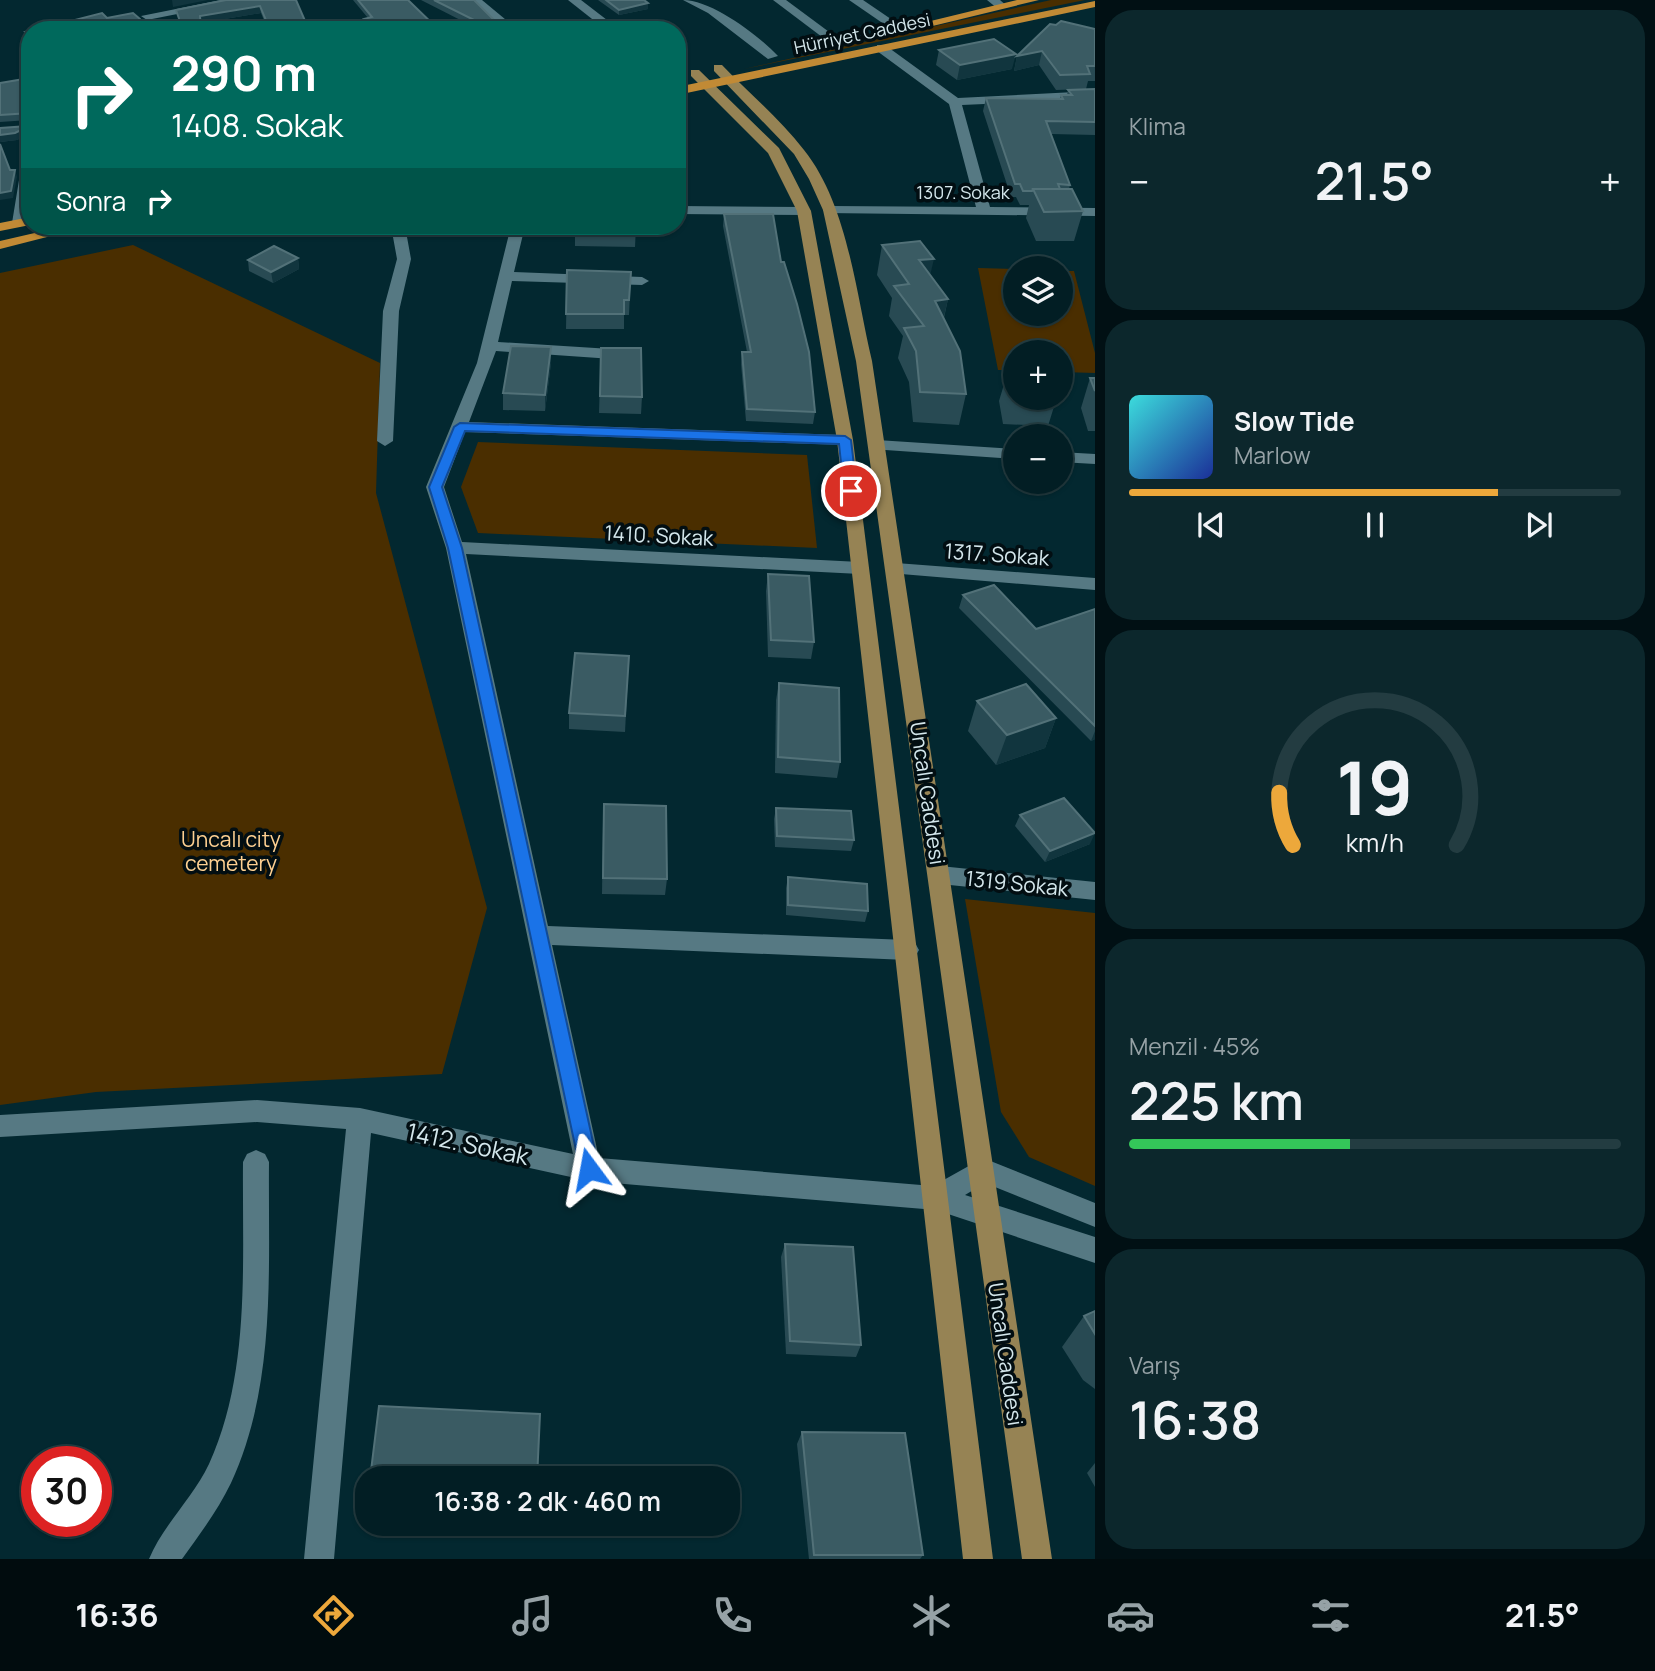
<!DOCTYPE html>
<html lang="tr">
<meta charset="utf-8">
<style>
:root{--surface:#021e24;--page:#0c272c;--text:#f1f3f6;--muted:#96a2a6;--line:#233c41;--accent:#eda83b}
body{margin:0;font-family:Manrope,sans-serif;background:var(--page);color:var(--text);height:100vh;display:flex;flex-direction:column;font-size:26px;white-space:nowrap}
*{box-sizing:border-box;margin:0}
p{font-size:23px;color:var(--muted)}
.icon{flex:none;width:38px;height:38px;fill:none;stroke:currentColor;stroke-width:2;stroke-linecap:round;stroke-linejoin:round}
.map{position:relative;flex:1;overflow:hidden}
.drawer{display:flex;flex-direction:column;gap:10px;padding:10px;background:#011014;width:560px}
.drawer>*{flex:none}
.guide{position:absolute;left:21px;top:21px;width:665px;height:214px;border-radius:28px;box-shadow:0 2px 5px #0004,0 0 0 2px var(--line);background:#00695c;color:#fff;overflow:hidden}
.tools{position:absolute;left:1003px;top:256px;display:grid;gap:14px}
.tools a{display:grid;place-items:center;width:70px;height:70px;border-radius:50%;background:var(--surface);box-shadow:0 2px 5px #0004,0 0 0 2px var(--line);font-size:35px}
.speed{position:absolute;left:21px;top:1446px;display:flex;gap:14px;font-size:35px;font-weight:700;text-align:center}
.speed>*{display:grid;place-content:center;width:91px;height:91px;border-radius:50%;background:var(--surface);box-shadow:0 2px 5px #0004,0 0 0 2px var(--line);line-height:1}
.speed .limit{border:10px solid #d22;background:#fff;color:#111}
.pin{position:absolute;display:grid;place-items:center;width:60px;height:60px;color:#fff;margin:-30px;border:4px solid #fff;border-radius:50%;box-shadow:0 2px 7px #0007}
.me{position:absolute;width:77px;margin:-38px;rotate:347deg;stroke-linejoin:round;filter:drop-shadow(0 0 5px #0008)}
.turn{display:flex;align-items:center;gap:24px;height:147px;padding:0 35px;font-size:32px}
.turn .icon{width:91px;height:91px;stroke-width:2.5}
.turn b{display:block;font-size:49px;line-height:60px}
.then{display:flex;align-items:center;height:66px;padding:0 35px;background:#0003;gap:14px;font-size:26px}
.big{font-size:52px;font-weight:600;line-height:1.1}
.drawer .tile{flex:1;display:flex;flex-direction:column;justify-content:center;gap:10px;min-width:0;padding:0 24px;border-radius:28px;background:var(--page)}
.drawer .dial{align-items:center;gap:0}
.dial svg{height:182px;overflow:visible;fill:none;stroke:var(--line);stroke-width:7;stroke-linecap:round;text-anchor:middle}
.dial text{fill:var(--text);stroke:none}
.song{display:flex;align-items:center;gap:21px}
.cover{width:84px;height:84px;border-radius:10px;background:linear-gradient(135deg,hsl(180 70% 55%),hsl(230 70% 35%))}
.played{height:7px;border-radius:4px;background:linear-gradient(90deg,var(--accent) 75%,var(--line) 75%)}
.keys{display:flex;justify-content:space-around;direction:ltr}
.heat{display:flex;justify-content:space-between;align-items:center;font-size:38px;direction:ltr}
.charge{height:10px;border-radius:5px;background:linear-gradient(90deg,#34c759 45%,var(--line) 0)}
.trip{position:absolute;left:355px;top:1466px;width:385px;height:70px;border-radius:28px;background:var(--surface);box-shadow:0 2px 5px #0004,0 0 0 2px var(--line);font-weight:600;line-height:70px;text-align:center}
.tabs{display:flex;height:112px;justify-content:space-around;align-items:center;background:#010c0e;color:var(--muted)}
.tabs .icon{width:49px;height:49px}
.tabs .selected{color:var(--accent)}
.tabs b{font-size:32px;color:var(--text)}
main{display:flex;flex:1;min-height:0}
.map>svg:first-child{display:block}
.green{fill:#4a2e00}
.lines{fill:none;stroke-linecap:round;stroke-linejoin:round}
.minor{fill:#567983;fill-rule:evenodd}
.major{fill:#968354;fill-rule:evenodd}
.highway{fill:#c18a35;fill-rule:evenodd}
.wall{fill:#284a53}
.shaded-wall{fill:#11353e}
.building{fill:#3a5b63;stroke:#527178;stroke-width:2}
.route{fill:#1a73e8;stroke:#114b97;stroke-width:2}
.labels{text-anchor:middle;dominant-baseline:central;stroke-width:7;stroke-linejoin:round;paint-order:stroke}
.far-street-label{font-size:18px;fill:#d4e7ec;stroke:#020e12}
.street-label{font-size:21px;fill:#d4e7ec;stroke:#020e12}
.park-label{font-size:21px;fill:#fed091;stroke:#020e12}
.near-street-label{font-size:24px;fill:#d4e7ec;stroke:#020e12}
</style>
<main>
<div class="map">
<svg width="1095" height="1559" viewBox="0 0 1095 1559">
<rect width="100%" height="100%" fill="#032830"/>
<g class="green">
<polygon points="1051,0 1085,0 744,69"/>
<polygon points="133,245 380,363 376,493 487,908 442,1074 96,1092 0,1105 0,273"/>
<polygon points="978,268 1015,269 1015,313 1060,313 1061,271 1074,271 1095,353 1095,373 1061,372 1060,352 1015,352 1015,370 998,370"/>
<polygon points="478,442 807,455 817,548 478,533 461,487"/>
<polygon points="965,899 1095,913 1095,1186 1029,1157 1001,1112"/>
</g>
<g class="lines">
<g class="minor">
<polygon points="221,0 248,0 147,20 141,16"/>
<polygon points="469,0 482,0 518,30 504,30"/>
<polygon points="568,0 581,0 620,30 606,30"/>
<path d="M683,0C712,0 758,35 778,56L768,59L708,13Z"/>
<polygon points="773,0 786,0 844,43 834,46"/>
<polygon points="849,0 863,0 907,30 897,33"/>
<polygon points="987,0 1000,0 1008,7 998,9"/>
<polygon points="877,45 885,45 958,98 1095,91 1095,99 962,105 990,207 1095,208 1095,216 825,213 823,210 830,206 976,207 949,104 877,51"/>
<polygon points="26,138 30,139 30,200 26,223 19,227 12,223 20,174 19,142"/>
<polygon points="677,206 804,207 811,211 804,215 677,214"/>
<polygon points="126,226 140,226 143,230 136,234"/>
<polygon points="391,226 405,226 411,259 399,311 393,441 385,446 377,441 383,311 397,259"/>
<polygon points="511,226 525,226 514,272 642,277 649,281 642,285 512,281 498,342 627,350 635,355 627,360 496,351 469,422 845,435 853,440 845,445 465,432 444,487 462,542 860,562 869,568 860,574 466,554 548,926 907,940 915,943 919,950 915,957 907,960 552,945 599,1158 933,1186 983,1158 1095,1203 1095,1227 985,1183 965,1195 1095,1237 1095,1263 936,1210 589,1181 371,1133 334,1559 304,1559 346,1129 257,1122 0,1137 0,1115 257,1100 360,1108 573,1154 446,548 426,487 477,363"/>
<polygon points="877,440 1015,449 1015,459 871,449 869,445"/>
<polygon points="1060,452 1095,454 1095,464 1060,462"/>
<polygon points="896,563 1095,578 1095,590 889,573 887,569"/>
<polygon points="940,866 1095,882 1095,900 940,884 932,881 929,875 932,869"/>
<path d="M256,1150L265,1154L269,1162C268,1269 277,1383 231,1483C218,1510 200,1534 182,1559H149C163,1525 193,1498 209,1464C251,1372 242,1261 243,1162L247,1154Z"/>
</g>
<g class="major">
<path d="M714,65H722C749,93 780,119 804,150C848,205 856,294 872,361L1052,1559H1022L856,361L823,210L809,179L794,154L714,71Z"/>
<polygon points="691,70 699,70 779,148 811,211 853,440 993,1559 963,1559 837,440 797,211 768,153 691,76"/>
</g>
<g class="highway">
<polygon points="1017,0 1039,0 912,31 906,27"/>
<polygon points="1095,1 1095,7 677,95 677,87"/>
<polygon points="30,217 30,225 0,231 0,223"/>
<polygon points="65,226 90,226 0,249 0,241"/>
</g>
</g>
<g class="wall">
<polygon points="296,0 309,30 268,30 261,13 201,23 202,30 182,30 176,10"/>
<polygon points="353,0 408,0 439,30 369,30 365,26 364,19 368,18"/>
<polygon points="421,0 474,0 504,30 480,30"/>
<polygon points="598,0 644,0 648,3 648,9 619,15"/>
<polygon points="1056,25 1095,29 1095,81 1088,81 1086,89 1056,90 1039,65 1014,71 1017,56"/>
<polygon points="939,50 1012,69 957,80 936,65"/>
<polygon points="30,78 30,136 25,136 17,140 0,142 28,126 29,120 0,122 0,83"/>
<polygon points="1095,89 1095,135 1051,134 1070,185 1069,189 1083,211 1074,241 1036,241 1026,218 1029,205 1020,205 1016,197 1011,197 983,111 986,98 1060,99 1061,95 1067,95 1068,90"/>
<polygon points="724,214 781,262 815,412 813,424 746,421 741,364 742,352 747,352 723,226"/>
<polygon points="575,226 636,226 635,247 575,246"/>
<polygon points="882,245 930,275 948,299 944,318 966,394 959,425 913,422 909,382 898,358 903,336 889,316 892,298 877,275"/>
<polygon points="298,258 299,269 273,283 249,271 248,260"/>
<polygon points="567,270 631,272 629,315 624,315 624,329 566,329"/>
<polygon points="601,348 642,397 641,414 599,413"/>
<polygon points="551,363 545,411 503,410 503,393"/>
<polygon points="1008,371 1015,371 1015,397 1057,397 1048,426 1003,424 999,401"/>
<polygon points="1090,378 1095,378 1095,431 1088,431 1081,408"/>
<polygon points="768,574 814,642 811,659 768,657 766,591"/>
<polygon points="963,595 1036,629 1095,609 1095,739 1091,741 959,608"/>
<polygon points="629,656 625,732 569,729 569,713"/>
<polygon points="779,683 840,762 837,778 775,773 776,700"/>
<polygon points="977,701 1056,718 1045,748 996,765 968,731"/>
<polygon points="776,808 854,840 851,851 775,847 774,819"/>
<polygon points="1020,815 1090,844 1045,862 1015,826"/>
<polygon points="603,821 667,879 665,895 602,894"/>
<polygon points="788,877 868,911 865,922 786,915 786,888"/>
<polygon points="785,1244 861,1345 856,1357 786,1354 781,1257"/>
<polygon points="1095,1311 1095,1389 1083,1380 1062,1347 1084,1316"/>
<polygon points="802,1432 923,1555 920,1559 809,1559 797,1444"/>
<polygon points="1095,1463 1095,1487 1087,1473"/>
<polygon points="368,1524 535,1524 535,1538 370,1530"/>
</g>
<g class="shaded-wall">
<polygon points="172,0 208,0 173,7"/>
<polygon points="648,3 648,9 619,15 619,10"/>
<polygon points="260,6 261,13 201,23 200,16"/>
<polygon points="1042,51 1039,65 1014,71 1017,56"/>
<polygon points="1016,54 1012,69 957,80 960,65"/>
<polygon points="23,129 25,136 17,140 0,142 0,135"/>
<polygon points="15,170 17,177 13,198 0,200 0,193"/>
<polygon points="298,258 299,269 273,283 271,272"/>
<polygon points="934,259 927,288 919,260"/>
<polygon points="948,299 941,329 935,301"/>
<polygon points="551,347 551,363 545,411 545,395"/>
<polygon points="1056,718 1045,748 996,765 1007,735"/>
<polygon points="1095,731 1095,739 1091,741"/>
<polygon points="1095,833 1090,844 1045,862 1050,851"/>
<polygon points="540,1414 538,1479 537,1479"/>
</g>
<g class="building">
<polygon points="226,0 296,0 309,30 270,30 260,6 200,16 201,30 183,30 176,10"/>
<polygon points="358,0 408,0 439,30 376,30 364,19 372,17"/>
<polygon points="434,0 474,0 504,30 494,30"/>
<polygon points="606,0 644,0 648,3 619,10"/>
<polygon points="102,13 107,18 133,13 140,19 142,30 36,30"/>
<polygon points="1061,21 1095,29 1095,66 1087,66 1090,74 1060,75 1042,51 1017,56 1050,24 1056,25"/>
<polygon points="30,31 30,39 25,32"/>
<polygon points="994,39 1016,54 960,65 939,50"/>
<polygon points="30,78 30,113 0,115 0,83"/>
<polygon points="1095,89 1095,122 1046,121 1070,185 1058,184 1060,189 1033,189 1032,191 1023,191 1020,184 1015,184 986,98 1063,99 1061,95 1072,95 1068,90"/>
<polygon points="30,114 30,130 23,129 15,133 0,135 0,128 28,126"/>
<polygon points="0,144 10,170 15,170 11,191 0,193"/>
<polygon points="1033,189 1072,189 1083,211 1044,212"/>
<polygon points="724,214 773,214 781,262 784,262 797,304 809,352 815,412 747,409 742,352 751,352"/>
<polygon points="575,226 636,226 636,231 575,230"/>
<polygon points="920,241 934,259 919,260 948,299 935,301 960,351 966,394 920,392 916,351 904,328 924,326 894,286 909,284 882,245"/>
<polygon points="274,246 298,258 271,272 248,260"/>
<polygon points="567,270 631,272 629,300 624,300 624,314 566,314"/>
<polygon points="511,346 551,347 545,395 503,393"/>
<polygon points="601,348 641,348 642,397 600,396"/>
<polygon points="1008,371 1015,371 1015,393 1011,393"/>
<polygon points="1090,378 1095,378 1095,391"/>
<polygon points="768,574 809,576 814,642 771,640"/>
<polygon points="994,585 1036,629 1095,609 1095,726 963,595"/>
<polygon points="575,653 629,656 625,716 569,713"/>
<polygon points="779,683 839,688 840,762 778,757"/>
<polygon points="1026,684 1056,718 1007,735 977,701"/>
<polygon points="1064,798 1095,833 1050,851 1020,815"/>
<polygon points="604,804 666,806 667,879 603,878"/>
<polygon points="776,808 851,811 854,840 777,836"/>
<polygon points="788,877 867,884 868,911 788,905"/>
<polygon points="785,1244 853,1247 861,1345 790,1341"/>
<polygon points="1095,1311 1095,1334 1084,1316"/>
<polygon points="379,1406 540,1414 537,1479 370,1479"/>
<polygon points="802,1432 905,1433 923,1555 814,1555"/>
</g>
<polygon class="route" points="460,423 845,436 851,440 857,491 851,495 844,491 839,444 465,431 442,487 462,548 599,1169 596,1175 589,1178 583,1175 580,1169 448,548 429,487 454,427"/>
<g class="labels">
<g class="far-street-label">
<text transform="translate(862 33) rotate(-12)">Hürriyet Caddesi</text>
<text x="963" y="192">1307. Sokak</text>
</g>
<g class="street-label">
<text transform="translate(659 535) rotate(3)">1410. Sokak</text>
<text transform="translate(997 554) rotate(4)">1317. Sokak</text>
<text transform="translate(928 793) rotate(82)">Uncalı Caddesi</text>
<text transform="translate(1017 883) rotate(6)">1319 Sokak</text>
<text transform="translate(1006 1354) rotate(82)">Uncalı Caddesi</text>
</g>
<g class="park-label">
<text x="231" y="839">Uncalı city<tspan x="231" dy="24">cemetery</tspan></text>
</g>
<g class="near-street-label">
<text transform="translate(468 1143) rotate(12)">1412. Sokak</text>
</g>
</g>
</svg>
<div class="tools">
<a><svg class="icon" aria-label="layers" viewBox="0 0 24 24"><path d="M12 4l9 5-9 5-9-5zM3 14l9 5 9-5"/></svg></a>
<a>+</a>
<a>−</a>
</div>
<div class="speed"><div class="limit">30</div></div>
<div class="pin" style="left:851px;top:491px;background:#d93025"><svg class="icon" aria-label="arrive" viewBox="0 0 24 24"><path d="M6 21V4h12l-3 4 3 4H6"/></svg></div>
<svg class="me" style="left:589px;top:1169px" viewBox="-20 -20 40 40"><path d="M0-17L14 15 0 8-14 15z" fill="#1a73e8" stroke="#fff" stroke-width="4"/></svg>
<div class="trip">16:38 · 2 dk · 460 m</div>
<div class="guide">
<div class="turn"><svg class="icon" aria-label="right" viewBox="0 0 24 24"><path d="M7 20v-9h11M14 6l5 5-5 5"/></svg><div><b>290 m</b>1408. Sokak</div></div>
<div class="then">Sonra<svg class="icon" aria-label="right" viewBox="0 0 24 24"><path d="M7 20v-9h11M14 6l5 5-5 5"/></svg></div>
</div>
</div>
<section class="drawer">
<div class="tile"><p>Klima</p>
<div class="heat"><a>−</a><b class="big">21.5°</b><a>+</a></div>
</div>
<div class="tile">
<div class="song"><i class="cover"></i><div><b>Slow Tide</b><p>Marlow</p></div></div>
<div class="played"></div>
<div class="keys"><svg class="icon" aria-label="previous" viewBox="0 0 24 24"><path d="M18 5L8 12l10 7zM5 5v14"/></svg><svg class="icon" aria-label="pause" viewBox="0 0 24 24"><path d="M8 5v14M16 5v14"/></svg><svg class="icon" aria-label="next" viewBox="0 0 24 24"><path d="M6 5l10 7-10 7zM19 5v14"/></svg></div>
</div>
<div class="tile dial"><svg viewBox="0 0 100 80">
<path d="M14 69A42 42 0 1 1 86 69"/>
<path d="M14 69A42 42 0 0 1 8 46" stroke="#eda83b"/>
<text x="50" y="56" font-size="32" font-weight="700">19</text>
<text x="50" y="72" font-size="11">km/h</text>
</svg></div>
<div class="tile"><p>Menzil · 45%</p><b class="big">225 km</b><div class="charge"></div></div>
<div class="tile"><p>Varış</p><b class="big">16:38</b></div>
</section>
</main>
<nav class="tabs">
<b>16:36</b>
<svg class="icon selected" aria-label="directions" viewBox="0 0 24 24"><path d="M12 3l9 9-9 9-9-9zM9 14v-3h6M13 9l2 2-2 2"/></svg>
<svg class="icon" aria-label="music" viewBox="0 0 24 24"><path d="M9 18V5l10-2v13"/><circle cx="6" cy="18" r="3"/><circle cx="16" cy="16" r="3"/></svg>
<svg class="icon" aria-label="phone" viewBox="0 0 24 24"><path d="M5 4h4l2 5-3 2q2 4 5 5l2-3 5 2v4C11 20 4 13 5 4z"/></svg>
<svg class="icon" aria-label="climate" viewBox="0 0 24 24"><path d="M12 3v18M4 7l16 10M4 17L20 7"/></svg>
<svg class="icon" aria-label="car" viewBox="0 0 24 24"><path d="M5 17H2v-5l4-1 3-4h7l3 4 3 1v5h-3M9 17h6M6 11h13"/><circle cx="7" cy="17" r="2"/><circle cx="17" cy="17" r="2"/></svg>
<svg class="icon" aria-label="filters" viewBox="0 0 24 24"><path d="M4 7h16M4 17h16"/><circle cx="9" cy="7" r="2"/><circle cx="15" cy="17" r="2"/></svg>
<b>21.5°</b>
</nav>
